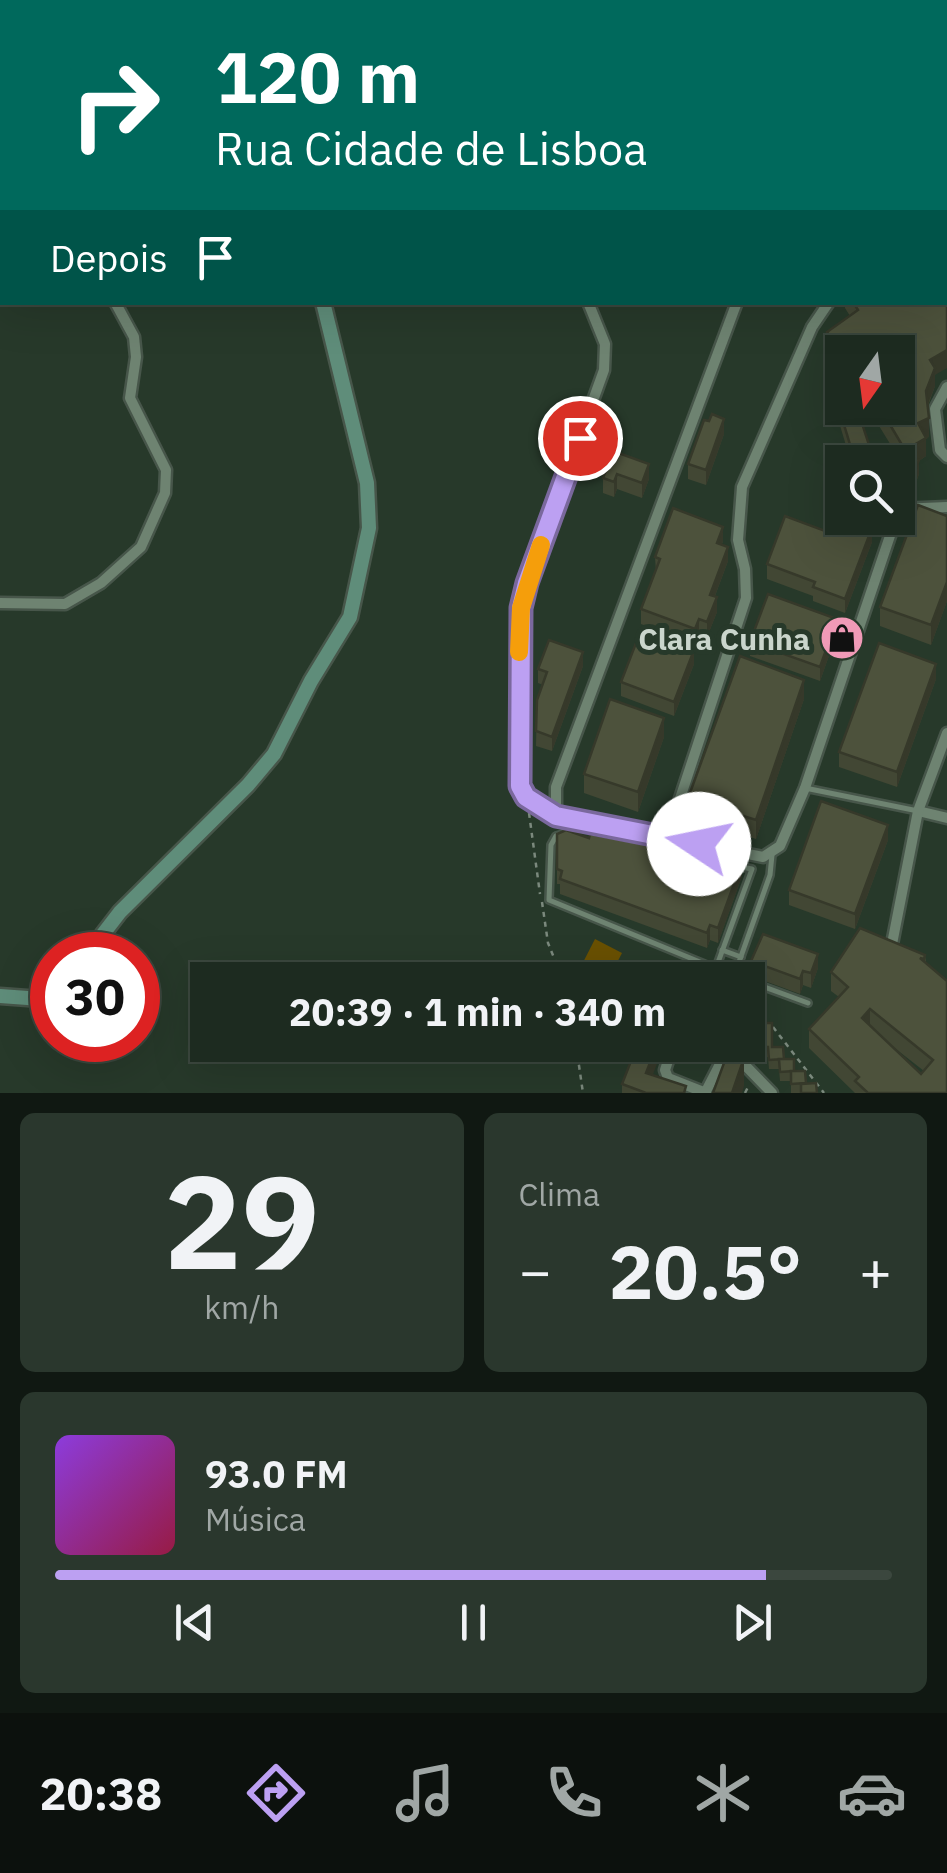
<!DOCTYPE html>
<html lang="pt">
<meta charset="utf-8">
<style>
:root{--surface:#1d2b20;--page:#2a372d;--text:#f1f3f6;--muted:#a0a7a5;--line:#3b473e;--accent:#bca0f2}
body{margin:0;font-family:"IBM Plex Sans",sans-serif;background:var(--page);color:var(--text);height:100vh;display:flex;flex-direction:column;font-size:38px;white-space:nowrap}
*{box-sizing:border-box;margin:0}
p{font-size:32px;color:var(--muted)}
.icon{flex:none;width:55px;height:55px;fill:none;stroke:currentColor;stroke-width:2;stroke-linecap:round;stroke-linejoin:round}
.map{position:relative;height:1093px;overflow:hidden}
.drawer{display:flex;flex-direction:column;gap:20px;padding:20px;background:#101812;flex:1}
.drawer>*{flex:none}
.top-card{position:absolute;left:0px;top:0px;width:948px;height:305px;box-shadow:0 10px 40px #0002,0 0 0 2px var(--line);background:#00695c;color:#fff;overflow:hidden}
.needle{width:65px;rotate:194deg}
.fabs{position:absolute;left:825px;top:335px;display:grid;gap:20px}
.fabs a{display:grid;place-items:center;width:90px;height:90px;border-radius:0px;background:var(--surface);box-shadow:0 10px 40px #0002,0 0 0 2px var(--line);font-size:50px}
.speed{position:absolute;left:30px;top:932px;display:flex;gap:20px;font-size:50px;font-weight:700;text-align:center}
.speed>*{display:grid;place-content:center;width:130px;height:130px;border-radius:50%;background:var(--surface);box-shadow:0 10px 40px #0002,0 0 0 2px var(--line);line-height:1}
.speed .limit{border:15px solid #d22;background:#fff;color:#111}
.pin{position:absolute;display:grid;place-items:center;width:85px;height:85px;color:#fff;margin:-42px;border:5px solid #fff;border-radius:50%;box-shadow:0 2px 10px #0007}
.me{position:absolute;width:110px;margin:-55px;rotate:281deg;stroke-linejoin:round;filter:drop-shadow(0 0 8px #0008)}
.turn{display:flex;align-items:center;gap:35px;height:210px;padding:0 50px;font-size:45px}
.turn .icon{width:130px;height:130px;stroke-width:2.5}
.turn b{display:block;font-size:70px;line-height:85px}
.then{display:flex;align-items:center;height:95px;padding:0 50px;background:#0003;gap:20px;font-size:38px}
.big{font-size:75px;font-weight:800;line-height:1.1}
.drawer .tile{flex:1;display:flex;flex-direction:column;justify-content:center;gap:15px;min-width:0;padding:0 35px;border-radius:15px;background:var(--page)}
.drawer .dial{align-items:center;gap:0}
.dial b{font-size:130px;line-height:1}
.song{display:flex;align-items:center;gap:30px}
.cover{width:120px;height:120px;border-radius:15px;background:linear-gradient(135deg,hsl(270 70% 55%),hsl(340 70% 35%))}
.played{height:10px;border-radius:5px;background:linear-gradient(90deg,var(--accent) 85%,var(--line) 85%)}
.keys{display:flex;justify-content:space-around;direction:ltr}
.heat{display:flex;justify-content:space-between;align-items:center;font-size:55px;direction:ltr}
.drawer .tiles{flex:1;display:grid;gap:20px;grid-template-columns:1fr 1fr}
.tile:last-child{grid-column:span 2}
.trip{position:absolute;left:190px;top:962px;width:575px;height:100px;border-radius:0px;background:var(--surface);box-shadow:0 10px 40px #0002,0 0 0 2px var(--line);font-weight:800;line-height:100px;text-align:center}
.dock{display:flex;height:160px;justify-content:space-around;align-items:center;background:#0c110d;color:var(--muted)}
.dock .icon{width:70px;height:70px}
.dock .active{color:var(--accent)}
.dock b{font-size:45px;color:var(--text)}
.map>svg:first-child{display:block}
.green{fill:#695002}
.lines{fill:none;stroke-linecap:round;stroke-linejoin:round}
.lane-casing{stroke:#47564a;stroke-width:10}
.street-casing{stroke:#47564a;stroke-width:15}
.secondary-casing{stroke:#47564a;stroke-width:19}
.path{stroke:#7b897d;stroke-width:2.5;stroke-dasharray:5 5;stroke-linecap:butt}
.lane{stroke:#6e8371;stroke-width:5}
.street{stroke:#6e8371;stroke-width:10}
.secondary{stroke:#5f8d7a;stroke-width:14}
.wall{fill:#424734;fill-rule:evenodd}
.shaded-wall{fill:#36392a}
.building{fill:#4d523c;stroke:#36392a;stroke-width:2.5;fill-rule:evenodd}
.route-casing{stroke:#7a689d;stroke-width:25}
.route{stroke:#bca0f2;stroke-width:18}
.slow{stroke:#f59e0b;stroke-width:18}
.labels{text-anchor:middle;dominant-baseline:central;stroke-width:10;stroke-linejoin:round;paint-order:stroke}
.poi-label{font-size:30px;font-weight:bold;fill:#cad5cc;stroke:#27392a;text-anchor:end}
</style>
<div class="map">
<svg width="947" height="1093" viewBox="0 0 947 1093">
<rect width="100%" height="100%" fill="#27392a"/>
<polygon class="green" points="595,939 622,953 608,980 574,980"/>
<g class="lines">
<defs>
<g id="lane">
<polyline points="805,788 918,811"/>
<polyline points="563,834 556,836 551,845 549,900 734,976 770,875 772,855"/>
<polyline points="722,950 741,957"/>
<polyline points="716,968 752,869 736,866"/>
<polyline points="748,981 808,1003"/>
</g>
<g id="street">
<polyline points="945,23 947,23"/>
<path d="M588,302L605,344L604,370L527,583L521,609L520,786C529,801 541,807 556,816L763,857L780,846L805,788L896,518"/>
<polyline points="947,387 935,409 940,450 947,457"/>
<polyline points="898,512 899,509 947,507"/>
<polyline points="0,603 65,604 101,583 141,547 165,493 166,470 130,398 136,357 134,337 115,302"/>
<polyline points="918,811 947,818"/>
<polyline points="556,816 556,787 737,302"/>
<polyline points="667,838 746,598 745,569 738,540 742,487 812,327 829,302"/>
<polyline points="891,949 918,811 947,733"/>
<polyline points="673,1045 665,1070 668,1078 706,1093"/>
<polyline points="701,1045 730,1056"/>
<polyline points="705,1093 720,1064 730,1056 739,1059 772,1093"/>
</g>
<g id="secondary">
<polyline points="1,0 6,2"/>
<polyline points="268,2 270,0"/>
<polyline points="93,955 103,934 120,912 248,785 274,754 311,681 350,617 369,528 367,483 323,302"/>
<polyline points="0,996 41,999 52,995"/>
</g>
</defs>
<use href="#lane" class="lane-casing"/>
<use href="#street" class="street-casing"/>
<use href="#secondary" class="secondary-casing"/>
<g class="path">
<polyline points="945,140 947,139"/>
<polyline points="529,813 540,894"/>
<polyline points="542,902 548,943 563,980"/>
<polyline points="773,1027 824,1093"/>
<polyline points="748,1035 760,1023"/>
<polyline points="576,1045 583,1093"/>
<polyline points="745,1093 748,1087"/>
</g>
<use href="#lane" class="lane"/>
<use href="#street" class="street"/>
<use href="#secondary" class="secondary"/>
</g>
<g class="wall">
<polygon points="845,302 945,302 935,375 935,386 928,406 929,437 926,438 926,456 919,461 919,474 911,496 898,497 898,471 904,471 905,468 868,408 898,408 842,352 842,372 827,350 827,332 850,316 845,308"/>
<polygon points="835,395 873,462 851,462 835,409"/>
<polygon points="724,434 706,485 688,479 688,464"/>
<polygon points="613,451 649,479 642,498 617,489 614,497 603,493 603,478"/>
<polygon points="947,516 947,601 931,645 880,626 880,607"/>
<polygon points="833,534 872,542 845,613 813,601 813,596 767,579 767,564"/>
<polygon points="723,541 722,544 728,561 715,596 717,612 707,637 699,634 695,644 641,624 641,609 656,572 655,557"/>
<polygon points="837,633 820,681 750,656 750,642"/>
<polygon points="694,664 674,716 621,696 621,682"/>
<polygon points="583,666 552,751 536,746 537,700 543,685 538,683 538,669"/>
<polygon points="936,679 897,787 839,767 839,752"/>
<polygon points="804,699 756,839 731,831 728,841 706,837 687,820 687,801"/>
<polygon points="664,737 638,812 584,793 584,774"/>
<polygon points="557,834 589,838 742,876 718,943 710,940 707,948 560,894 560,884 557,884"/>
<polygon points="888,840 855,929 789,905 789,890"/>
<path d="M925,955L947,1093H855L809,1048V1029L839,997L831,991V972ZM887,1042L924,1071L921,1074Z"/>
<polygon points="751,961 818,968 811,988 803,985 800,994 751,976"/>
<polygon points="757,1023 772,1047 817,1093 791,1093 791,1081 780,1081 779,1069 769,1069 768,1057 758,1057"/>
<polygon points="653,1075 686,1093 622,1093 622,1084"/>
</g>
<g class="shaded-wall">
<polygon points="947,350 947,368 935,375 935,386 926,409 926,391 930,360"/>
<polygon points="929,418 929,437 918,441 918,423"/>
<polygon points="724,419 724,434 706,485 706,470"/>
<polygon points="926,438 926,456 919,461 919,474 911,496 911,481 905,469 905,450"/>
<polygon points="856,450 856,462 852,462 852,451"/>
<polygon points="649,464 649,479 642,498 642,483"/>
<polygon points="617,474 617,489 614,497 614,482"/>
<polygon points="723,527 723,541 717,557 717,543"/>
<polygon points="872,528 872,542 845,613 845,599"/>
<polygon points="728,547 728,561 710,609 710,595"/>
<polygon points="947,582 947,601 931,645 931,625"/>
<polygon points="717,597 717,612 707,637 707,622"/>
<polygon points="699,619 699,634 695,644 695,629"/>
<polygon points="837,619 837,633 820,681 820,667"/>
<polygon points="694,650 694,664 674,716 674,702"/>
<polygon points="583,652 583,666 552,751 552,737"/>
<polygon points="936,664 936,679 897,787 897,772"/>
<polygon points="804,680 804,699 756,839 756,820"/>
<polygon points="664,718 664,737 638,812 638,792"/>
<polygon points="731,812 731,831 728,841 728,822"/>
<polygon points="888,825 888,840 855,929 855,914"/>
<polygon points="742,862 742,876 718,943 718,928"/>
<polygon points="710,925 710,940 707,948 707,933"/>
<polygon points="818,954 818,968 811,988 811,973"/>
<polygon points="803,971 803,985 800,994 800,979"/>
<polygon points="870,1009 870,1028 862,1018"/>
<polygon points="657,1045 664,1045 646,1093 646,1073"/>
<polygon points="744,1058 744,1086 742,1093 732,1093"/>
</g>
<g class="building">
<polygon points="945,240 947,243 947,350 930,360 935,368 926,391 929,418 918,423 926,438 905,450 880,408 898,408 898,352 842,353 827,332 858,310 853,302 945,302"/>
<polygon points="842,393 842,408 857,408 873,457 873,462 855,462 856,450 852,451 835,395"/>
<polygon points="712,414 724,419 706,470 688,464 704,420 709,421"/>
<polygon points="613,451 649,464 642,483 617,474 614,482 603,478"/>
<polygon points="909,456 919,460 911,481 898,483 898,471 904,471"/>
<polygon points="918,505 947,516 947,582 931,625 880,607"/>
<polygon points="673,508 723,527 717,543 728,547 710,595 717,597 707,622 699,619 695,629 641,609 660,559 655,557"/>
<polygon points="785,516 833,534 840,516 872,528 845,599 813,587 815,582 767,564"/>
<polygon points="768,594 837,619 820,667 750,642"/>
<polygon points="641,630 694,650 674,702 621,682"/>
<polygon points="549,640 583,652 552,737 536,731 537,700 547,672 538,669"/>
<polygon points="879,643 936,664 897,772 839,752"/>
<polygon points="740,656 804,680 756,820 731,812 728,822 706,818 687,801"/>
<polygon points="610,699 664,718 638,792 584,774"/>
<polygon points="821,801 888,825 855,914 789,890"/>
<polygon points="566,830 589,838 590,834 742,862 718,928 710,925 707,933 560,879 562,871 557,869 557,834"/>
<path d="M860,928L925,955L924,959L920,958L947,981V1093H868L855,1081L859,1077L809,1029L848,987L831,972ZM870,1009L933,1060L921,1074L862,1018Z"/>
<polygon points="763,934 818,954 811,973 803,971 800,979 751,961"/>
<polygon points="663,974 679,980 661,980"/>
<polygon points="757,1023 772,1023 772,1047 783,1047 784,1059 769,1060 768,1047 758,1047"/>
<polygon points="640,1045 657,1045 646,1073 686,1086 684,1093 646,1093 622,1084 631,1061 634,1062"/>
<polygon points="728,1052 744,1058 732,1093 713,1093"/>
<polygon points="779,1059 794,1059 794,1071 780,1072"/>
<polygon points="791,1071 805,1071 806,1083 791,1084"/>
<polygon points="816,1083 817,1093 801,1093 801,1084"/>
</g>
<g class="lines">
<defs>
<polyline id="route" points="580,438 527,583 521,608 520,786 526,797 556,816 699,844"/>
</defs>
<use href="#route" class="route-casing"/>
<use href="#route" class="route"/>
<polyline class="slow" points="519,652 521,608 541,545"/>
</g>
<defs>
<symbol id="shop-disc" viewBox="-11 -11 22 22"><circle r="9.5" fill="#f09ab7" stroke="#27392a"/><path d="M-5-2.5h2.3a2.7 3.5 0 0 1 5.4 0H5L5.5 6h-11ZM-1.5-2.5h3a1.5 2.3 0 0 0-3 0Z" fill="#111"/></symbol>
</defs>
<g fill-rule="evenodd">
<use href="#shop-disc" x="817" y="613" width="50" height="50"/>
</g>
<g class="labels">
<g class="poi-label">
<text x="810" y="638">Clara Cunha</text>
</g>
</g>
</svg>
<div class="fabs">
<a><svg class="needle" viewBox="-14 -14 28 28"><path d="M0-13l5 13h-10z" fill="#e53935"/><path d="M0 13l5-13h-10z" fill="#a0a7a5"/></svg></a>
<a><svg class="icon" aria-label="search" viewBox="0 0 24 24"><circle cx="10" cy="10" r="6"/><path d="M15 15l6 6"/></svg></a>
</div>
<div class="speed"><div class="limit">30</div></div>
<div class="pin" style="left:580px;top:438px;background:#d93025"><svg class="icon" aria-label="arrive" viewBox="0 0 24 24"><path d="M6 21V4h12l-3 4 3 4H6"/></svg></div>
<svg class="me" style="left:699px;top:844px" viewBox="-20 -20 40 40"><circle r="19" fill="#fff"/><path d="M0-13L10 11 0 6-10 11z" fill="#bca0f2"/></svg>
<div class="trip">20:39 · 1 min · 340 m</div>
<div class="top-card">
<div class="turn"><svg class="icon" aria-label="right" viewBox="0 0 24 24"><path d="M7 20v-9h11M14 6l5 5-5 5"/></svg><div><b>120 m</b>Rua Cidade de Lisboa</div></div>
<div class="then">Depois<svg class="icon" aria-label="arrive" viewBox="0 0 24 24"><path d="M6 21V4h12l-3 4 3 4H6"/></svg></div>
</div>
</div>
<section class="drawer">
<div class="tiles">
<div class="tile dial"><b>29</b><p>km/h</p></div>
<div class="tile"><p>Clima</p>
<div class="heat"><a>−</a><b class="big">20.5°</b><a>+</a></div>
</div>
<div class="tile">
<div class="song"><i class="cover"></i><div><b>93.0 FM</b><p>Música</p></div></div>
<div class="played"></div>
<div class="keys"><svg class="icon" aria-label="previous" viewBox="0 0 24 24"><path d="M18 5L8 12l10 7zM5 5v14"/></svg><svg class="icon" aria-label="pause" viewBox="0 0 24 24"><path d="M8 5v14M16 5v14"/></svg><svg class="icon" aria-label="next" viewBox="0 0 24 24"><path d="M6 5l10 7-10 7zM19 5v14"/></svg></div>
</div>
</div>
</section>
<nav class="dock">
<b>20:38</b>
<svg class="icon active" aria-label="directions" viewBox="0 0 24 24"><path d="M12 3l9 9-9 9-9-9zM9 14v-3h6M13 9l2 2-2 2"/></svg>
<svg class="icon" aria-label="music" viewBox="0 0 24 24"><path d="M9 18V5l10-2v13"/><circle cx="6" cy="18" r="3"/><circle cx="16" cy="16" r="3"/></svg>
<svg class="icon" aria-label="phone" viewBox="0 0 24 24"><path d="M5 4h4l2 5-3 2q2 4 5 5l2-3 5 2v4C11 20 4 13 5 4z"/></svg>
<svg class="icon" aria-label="climate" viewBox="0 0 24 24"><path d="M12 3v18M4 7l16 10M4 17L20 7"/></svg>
<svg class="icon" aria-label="car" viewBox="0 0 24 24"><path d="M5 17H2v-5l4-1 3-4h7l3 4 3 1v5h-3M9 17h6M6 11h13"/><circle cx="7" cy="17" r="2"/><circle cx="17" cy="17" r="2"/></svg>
</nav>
